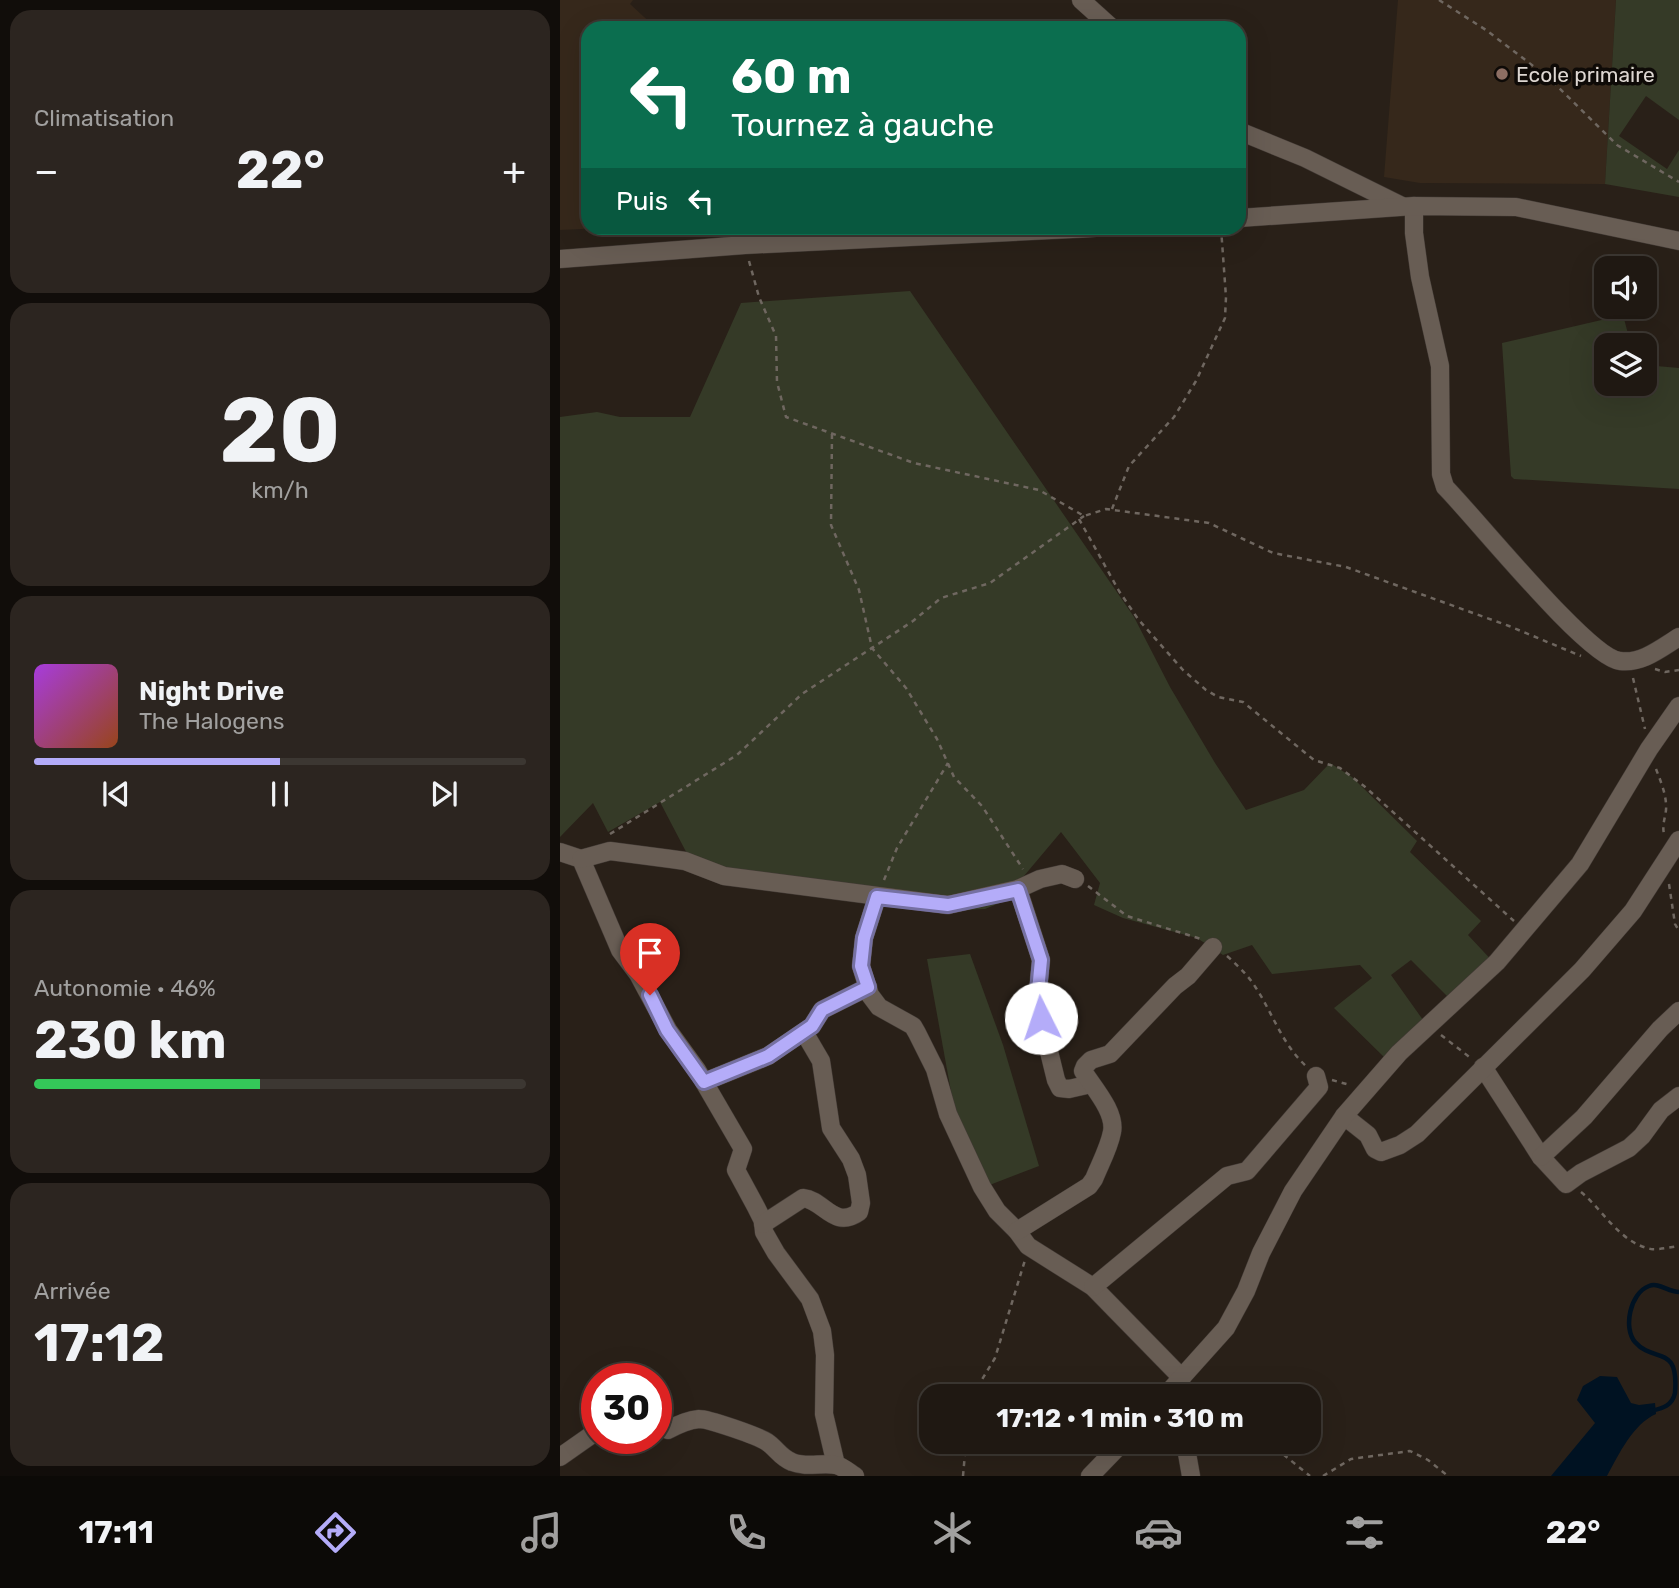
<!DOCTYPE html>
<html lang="fr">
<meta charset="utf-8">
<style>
:root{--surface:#1f1812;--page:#2c2520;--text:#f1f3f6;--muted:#a1a09f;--line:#3c3732;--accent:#b4acf9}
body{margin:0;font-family:Rubik,sans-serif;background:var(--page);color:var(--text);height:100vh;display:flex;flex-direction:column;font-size:26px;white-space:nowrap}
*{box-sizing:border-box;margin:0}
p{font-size:23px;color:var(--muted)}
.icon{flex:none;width:38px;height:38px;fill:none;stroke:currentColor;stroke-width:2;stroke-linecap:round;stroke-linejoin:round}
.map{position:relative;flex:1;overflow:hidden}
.side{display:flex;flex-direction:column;gap:10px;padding:10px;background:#110d0a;width:560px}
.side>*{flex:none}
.top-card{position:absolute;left:21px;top:21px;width:665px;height:214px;border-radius:21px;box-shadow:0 7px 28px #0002,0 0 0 2px var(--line);background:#0b6e4f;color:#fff;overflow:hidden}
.controls{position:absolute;left:1034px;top:256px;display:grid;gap:14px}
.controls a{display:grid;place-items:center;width:63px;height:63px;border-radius:14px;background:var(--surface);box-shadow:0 7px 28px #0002,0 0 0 2px var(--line);font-size:35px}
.speed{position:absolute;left:21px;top:1363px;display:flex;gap:14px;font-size:35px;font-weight:700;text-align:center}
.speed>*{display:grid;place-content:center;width:91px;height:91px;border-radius:50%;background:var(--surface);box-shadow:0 7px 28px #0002,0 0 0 2px var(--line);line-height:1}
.speed .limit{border:10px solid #d22;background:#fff;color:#111}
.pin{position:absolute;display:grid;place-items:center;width:60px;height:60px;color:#fff;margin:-72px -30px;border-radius:50% 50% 50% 0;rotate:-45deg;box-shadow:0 0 7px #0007}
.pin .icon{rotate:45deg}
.me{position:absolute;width:77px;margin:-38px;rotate:356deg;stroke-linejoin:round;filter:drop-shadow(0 0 5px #0008)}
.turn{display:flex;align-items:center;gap:24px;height:147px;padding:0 35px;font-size:32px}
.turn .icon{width:91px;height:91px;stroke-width:2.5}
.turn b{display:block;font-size:49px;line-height:60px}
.then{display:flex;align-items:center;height:66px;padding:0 35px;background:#0003;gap:14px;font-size:26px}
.big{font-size:52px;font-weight:700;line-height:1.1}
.side .tile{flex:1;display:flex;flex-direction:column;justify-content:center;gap:10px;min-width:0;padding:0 24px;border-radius:21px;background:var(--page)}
.side .dial{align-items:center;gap:0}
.dial b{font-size:91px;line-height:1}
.song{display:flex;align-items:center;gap:21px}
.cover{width:84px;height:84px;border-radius:10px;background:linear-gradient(135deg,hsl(280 70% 55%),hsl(20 70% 35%))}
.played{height:7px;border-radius:4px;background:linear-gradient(90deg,var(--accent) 50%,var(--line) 50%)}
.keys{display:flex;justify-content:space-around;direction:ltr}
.heat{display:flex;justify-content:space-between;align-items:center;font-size:38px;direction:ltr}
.charge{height:10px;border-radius:5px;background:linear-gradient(90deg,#34c759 46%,var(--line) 0)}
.trip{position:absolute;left:359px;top:1384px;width:402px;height:70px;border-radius:21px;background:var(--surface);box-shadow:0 7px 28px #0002,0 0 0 2px var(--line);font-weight:700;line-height:70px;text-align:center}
.tab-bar{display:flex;height:112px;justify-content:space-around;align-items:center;background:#0c0a07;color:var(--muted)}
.tab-bar .icon{width:49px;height:49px}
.tab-bar .current{color:var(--accent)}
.tab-bar b{font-size:32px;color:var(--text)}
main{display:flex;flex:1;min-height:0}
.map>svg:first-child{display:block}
.built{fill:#36281b}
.green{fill:#353a27}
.water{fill:#001222}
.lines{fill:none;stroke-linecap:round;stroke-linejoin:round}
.stream{stroke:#001222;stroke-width:4.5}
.minor-casing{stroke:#423a35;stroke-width:19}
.path{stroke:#6f6760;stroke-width:2.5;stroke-dasharray:5 5;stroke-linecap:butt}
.minor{stroke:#685d54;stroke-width:18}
.route-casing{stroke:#7570a2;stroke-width:18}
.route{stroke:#b4acf9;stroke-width:12}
.education-dot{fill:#8d6e63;stroke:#0e0a07;stroke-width:2.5}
.labels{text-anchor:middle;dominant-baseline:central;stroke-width:7;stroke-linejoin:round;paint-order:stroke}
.poi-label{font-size:21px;fill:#ddd6d1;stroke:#0e0a07;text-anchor:start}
</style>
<main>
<section class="side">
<div class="tile"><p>Climatisation</p>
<div class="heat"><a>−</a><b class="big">22°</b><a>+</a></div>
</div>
<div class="tile dial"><b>20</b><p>km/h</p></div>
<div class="tile">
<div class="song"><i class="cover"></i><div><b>Night Drive</b><p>The Halogens</p></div></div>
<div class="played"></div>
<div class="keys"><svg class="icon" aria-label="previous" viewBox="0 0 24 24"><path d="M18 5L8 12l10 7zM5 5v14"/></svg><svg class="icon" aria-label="pause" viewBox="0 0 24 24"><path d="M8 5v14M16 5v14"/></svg><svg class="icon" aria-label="next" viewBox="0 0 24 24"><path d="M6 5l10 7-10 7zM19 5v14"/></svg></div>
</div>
<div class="tile"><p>Autonomie · 46%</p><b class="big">230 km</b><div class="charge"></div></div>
<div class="tile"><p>Arrivée</p><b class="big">17:12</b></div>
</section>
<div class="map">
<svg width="1119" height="1476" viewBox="0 0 1119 1476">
<rect width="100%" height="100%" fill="#292018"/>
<g class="built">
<polygon points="0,0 73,0 70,4 96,28 28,28 28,228 43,228 0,230"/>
<polygon points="838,0 1056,0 1045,184 860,183 824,177"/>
</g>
<g class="green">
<polygon points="1056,0 1119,0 1119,120 1086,96 1059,136 1107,169 1119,150 1119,197 1045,184"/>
<polygon points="350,291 574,617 610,687 655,763 686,810 744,790 770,763 792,777 857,841 850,852 921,921 908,935 937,966 897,1006 851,960 831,975 868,1027 824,1057 774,1008 812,978 800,965 712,974 692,945 663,955 637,938 563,918 534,905 540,883 501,832 442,902 425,909 385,911 134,867 100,802 48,832 33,803 0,837 0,417 37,412 60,417 130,417 181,303"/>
<polygon points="1063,315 1071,345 1046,345 1046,383 1085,383 1085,365 1119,368 1119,489 954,479 951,476 942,343"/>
<polygon points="410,954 443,1045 479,1166 427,1186 394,1108 367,959"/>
</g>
<path class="water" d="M1040,1376L1057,1377L1071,1403L1079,1405L1095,1403L1096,1414C1073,1424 1059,1454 1047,1476H991L1035,1423L1017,1400L1023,1386Z"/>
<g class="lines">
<path class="stream" d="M1091,1411C1103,1408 1112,1406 1115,1393C1119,1343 1094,1364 1075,1342C1063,1328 1070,1293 1089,1286C1099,1282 1108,1292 1119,1292"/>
<defs>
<g id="minor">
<polyline points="521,0 552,28"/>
<polyline points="679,131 745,158 842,206"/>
<path d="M854,206V233L860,277L880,366L881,474L885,487C915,517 1028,658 1060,661C1082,664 1101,648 1119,637"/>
<polyline points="679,218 854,206 956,207 1119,241"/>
<polyline points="0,259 185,245 533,228"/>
<polyline points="0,852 21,859 60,950 78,974 108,1030 137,1070 183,1149 176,1170 196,1207 203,1221 204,1232 216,1253 250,1299 262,1331 265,1355 264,1414 276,1465"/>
<polyline points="21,859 50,851 111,859 125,861 164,876 388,905 458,889 480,879 502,874 515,879"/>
<polyline points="458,889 481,960 478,991 481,1019 496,1080 500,1088 509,1089 531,1084"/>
<polyline points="317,897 304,938 301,966 310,995 319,1007 353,1026 357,1033 375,1069 388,1114 422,1187 437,1211 457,1231 468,1246 533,1287 622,1378"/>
<polyline points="923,1067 981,1157 1006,1184 1021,1173 1069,1148 1082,1136 1101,1110 1119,1096"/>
<polyline points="144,1082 208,1056 252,1026 262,1010 308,987"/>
<polyline points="784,1116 808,1135 815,1149 821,1152 840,1145 857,1134 1022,970 1073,911 1119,840"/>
<polyline points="981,1157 1024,1117 1100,1029 1119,1011"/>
<path d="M203,1224L243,1198C264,1200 274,1230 299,1212L301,1203L297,1175L291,1159L271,1128L261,1061L244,1032"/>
<path d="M457,1231L529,1186L534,1179C540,1164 549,1148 552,1132C556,1112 533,1087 523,1071L525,1066L531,1060L550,1054L615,986L628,976L653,947"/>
<polyline points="533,1287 667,1176 687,1171 759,1087 756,1076"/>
<polyline points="605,1396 666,1328 686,1291 701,1253 733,1191 784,1116 839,1053 937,962 1020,864 1089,749 1119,706"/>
<path d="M96,1424L108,1430C117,1425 128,1420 139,1419C149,1419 198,1436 207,1442C216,1448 221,1458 232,1462C247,1468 262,1462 276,1465C282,1466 290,1473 295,1476"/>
<polyline points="625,1442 631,1476"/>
<polyline points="0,1457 37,1431"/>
<polyline points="530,1476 563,1442"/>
</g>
</defs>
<use href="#minor" class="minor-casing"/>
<g class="path">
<polyline points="879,0 926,30 989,78 1057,145 1119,182"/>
<polyline points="679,173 679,186"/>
<polyline points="189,261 199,297 216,336 217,382 226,417 354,463 479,490 524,516 546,509 649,523 713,553 786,567 949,626 1021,656"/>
<polyline points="272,434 271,525 299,590 312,648 346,688 377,739 394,777 422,806 463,869"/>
<polyline points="552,509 569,466 614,417 636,381 665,318 666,297 661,228"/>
<polyline points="519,519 559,591 578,619 623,670 646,690 658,697 683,702 754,760 780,768 804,786 954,921"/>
<polyline points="1095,669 1105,672 1119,670"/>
<polyline points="1073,678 1085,729"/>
<path d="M1096,769C1101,782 1107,796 1106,810C1105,819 1102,825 1104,834"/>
<polyline points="50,834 177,755 242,694 353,621 381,598 430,583 524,516"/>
<polyline points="324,880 337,848 388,763"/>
<polyline points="1109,884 1115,924 1119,931"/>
<polyline points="528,886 567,916 641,939"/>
<path d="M667,956C678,966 688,975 696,988C713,1014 722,1044 746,1066"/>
<polyline points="881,1035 912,1059"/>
<polyline points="772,1080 790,1085"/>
<path d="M1021,1192C1043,1210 1060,1243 1091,1249C1099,1250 1111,1247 1119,1246"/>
<polyline points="412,1396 435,1358 465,1260"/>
<polyline points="708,1442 750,1476"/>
<polyline points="403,1476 406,1442"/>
<polyline points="763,1476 791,1459 850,1451 868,1460 888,1476"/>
</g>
<use href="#minor" class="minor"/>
</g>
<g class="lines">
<defs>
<polyline id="route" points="90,995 107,1030 144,1082 208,1056 252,1026 262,1010 308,987 301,966 304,938 317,897 388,905 458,890 481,960 478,991 481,1018"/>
</defs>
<use href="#route" class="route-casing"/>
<use href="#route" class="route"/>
</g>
<circle class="education-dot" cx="942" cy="74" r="7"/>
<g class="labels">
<g class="poi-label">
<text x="956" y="74">Ecole primaire</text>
</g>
</g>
</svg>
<div class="controls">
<a><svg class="icon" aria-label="sound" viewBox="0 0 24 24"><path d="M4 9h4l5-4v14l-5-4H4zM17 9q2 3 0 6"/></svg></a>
<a><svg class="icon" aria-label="layers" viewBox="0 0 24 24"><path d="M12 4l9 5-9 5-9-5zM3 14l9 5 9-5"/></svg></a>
</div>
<div class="speed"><div class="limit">30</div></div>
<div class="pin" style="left:90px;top:995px;background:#d93025"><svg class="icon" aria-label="arrive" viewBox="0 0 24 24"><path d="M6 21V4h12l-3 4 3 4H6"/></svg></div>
<svg class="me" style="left:481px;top:1018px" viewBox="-20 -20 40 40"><circle r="19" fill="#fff"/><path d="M0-13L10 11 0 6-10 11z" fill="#b4acf9"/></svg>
<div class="trip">17:12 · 1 min · 310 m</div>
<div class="top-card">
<div class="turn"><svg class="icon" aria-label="left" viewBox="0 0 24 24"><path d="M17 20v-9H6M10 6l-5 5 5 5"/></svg><div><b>60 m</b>Tournez à gauche</div></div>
<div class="then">Puis<svg class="icon" aria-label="left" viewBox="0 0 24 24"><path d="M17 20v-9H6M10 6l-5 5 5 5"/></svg></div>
</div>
</div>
</main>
<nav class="tab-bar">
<b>17:11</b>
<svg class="icon current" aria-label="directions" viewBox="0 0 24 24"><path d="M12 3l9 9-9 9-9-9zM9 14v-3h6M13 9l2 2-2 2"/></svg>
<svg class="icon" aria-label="music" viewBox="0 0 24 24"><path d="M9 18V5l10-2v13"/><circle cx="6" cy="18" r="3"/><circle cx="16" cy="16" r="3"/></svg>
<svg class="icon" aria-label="phone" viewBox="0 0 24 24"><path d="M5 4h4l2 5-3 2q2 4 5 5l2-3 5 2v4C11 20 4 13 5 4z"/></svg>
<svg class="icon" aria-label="climate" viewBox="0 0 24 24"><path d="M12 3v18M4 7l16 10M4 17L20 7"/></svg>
<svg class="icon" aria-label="car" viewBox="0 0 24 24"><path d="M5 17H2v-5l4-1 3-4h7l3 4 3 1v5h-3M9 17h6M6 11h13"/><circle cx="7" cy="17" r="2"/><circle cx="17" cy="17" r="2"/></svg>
<svg class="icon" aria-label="filters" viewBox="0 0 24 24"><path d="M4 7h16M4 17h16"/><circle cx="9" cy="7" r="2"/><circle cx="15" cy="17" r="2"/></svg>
<b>22°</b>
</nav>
